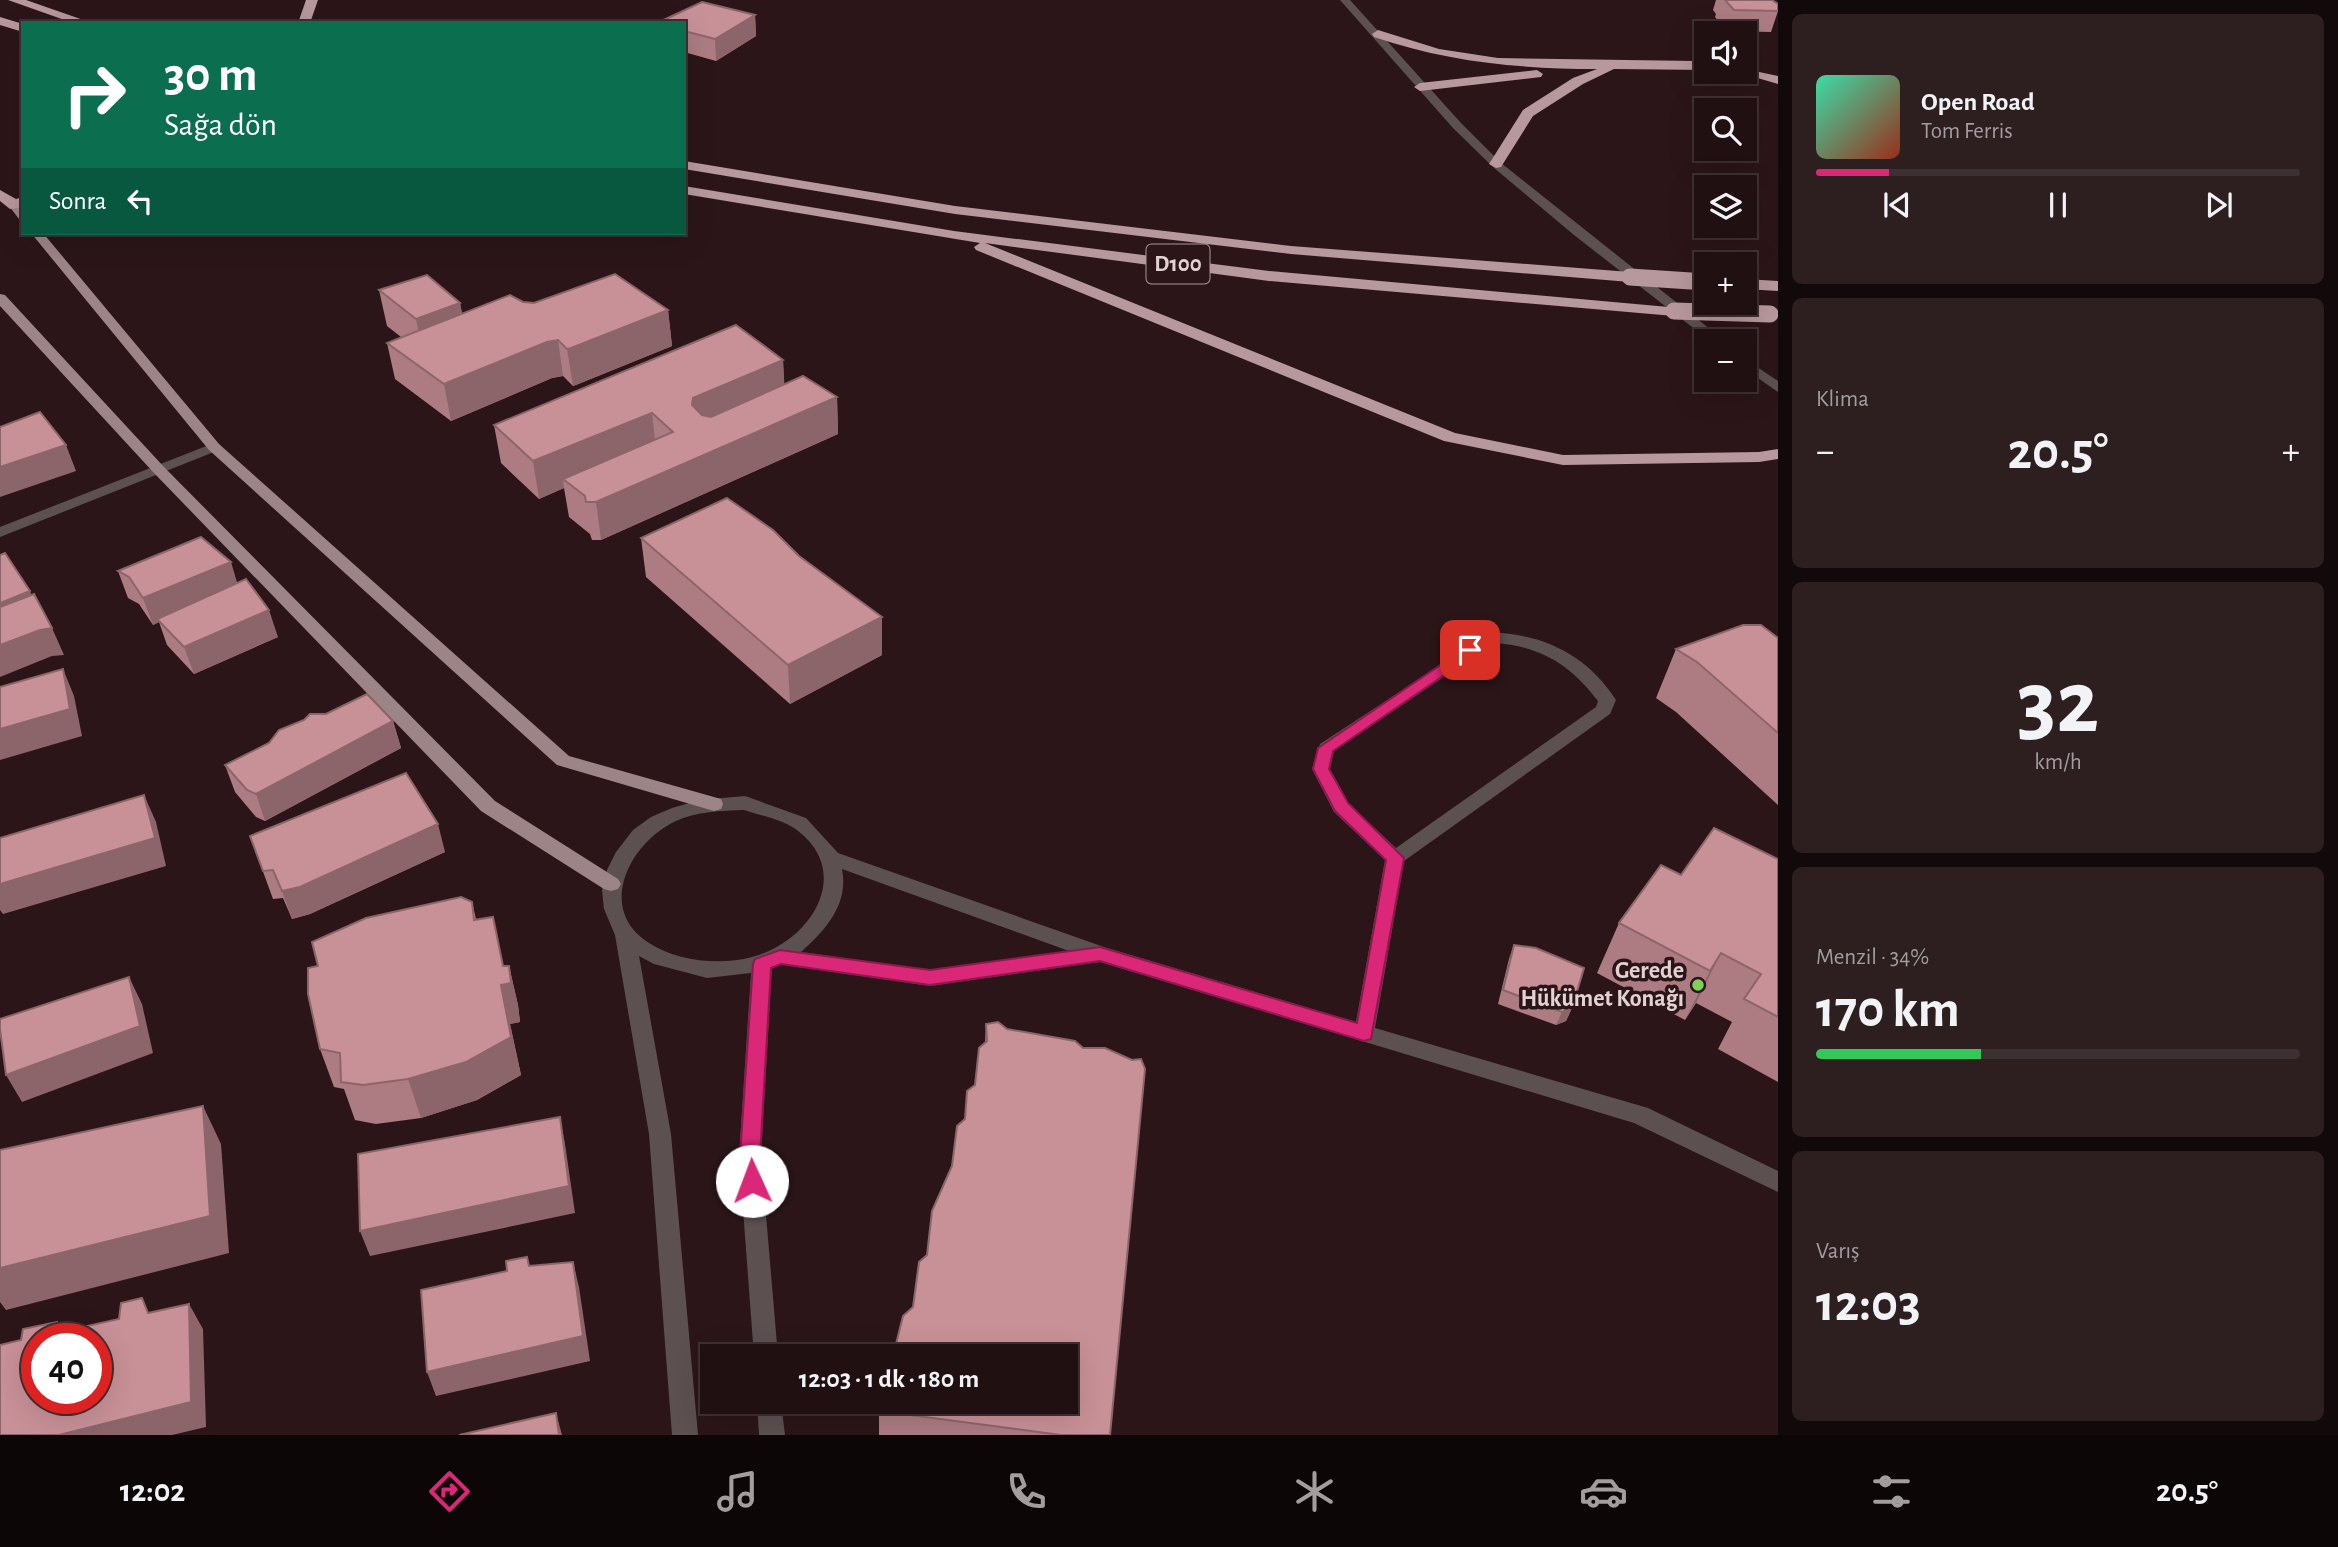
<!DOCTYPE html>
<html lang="tr">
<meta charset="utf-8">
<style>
:root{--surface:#201012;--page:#2d1e20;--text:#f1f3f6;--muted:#a29d9f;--line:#3d3032;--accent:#db2777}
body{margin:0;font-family:"Alegreya Sans",sans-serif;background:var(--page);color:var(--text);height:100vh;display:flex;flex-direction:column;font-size:26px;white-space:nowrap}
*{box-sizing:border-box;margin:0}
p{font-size:23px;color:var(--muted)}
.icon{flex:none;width:38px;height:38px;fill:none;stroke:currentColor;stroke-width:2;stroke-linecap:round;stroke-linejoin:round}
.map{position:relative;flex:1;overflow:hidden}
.panel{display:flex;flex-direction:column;gap:14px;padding:14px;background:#12090a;width:560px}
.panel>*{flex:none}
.guide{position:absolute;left:21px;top:21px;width:665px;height:214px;border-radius:0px;box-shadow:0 7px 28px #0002,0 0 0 2px var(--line);background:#0b6e4f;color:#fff;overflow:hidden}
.controls{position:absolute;left:1694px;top:21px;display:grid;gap:14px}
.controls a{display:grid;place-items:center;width:63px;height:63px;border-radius:0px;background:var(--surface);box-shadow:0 7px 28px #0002,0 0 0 2px var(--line);font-size:35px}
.speed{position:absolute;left:21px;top:1323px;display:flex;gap:14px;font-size:35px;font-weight:700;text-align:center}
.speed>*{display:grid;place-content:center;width:91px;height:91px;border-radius:50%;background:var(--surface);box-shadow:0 7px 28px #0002,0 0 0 2px var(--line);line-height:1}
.speed .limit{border:10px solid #d22;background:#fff;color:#111}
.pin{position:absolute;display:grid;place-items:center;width:60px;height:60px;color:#fff;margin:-30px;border-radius:14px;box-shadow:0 4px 10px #0006}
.me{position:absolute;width:77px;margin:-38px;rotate:358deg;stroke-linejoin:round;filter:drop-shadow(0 0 5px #0008)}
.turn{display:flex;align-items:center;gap:24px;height:147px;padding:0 28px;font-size:32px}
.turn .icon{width:91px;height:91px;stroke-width:2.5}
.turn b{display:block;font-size:49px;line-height:60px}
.then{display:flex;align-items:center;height:66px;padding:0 28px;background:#0003;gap:14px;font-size:26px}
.big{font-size:52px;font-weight:600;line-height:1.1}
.panel .tile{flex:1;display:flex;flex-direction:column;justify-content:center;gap:10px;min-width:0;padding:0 24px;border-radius:10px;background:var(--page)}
.panel .dial{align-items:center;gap:0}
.dial b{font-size:91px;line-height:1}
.song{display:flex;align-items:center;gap:21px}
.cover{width:84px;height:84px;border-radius:10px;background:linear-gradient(135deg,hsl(160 70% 55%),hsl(10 70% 35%))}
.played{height:7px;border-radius:4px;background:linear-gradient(90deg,var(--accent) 15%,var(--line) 15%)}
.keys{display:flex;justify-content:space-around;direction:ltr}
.heat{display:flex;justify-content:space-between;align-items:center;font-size:38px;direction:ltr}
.charge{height:10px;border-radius:5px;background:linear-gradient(90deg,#34c759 34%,var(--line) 0)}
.trip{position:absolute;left:700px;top:1344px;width:378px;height:70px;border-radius:0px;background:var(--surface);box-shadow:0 7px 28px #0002,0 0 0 2px var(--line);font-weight:600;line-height:70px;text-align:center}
.dock{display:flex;height:112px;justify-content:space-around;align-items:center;background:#0d0607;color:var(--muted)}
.dock .icon{width:49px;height:49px}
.dock .active{color:var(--accent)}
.dock b{font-size:32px;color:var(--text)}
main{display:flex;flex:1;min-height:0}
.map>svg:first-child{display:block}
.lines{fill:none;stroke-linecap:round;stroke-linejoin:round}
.minor{fill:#5c5051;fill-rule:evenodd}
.major{fill:#9d8487;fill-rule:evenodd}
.highway{fill:#b7989c;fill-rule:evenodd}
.highway-bridge{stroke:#b7989c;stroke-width:17}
.wall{fill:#ac7c82}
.shaded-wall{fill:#8c656a}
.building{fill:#c89097;stroke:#8c656a;stroke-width:2;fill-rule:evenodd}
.route{fill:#db2777;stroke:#8e194d;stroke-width:2}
.poi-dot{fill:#7dd154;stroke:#2b1518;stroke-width:2.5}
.labels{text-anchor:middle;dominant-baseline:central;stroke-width:7;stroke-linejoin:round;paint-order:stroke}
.shield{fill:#2b1518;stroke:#ab999c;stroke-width:2}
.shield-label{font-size:23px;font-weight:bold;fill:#e2d2d4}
.poi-label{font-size:24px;font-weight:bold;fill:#e2d2d4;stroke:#2b1518;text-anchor:end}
</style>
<main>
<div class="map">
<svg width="1778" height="1435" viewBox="0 0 1778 1435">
<rect width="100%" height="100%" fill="#2b1518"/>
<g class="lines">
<g class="minor">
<polygon points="1340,0 1350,0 1461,123 1501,163 1725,341 1710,341 1574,235 1493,167 1453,128"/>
<polygon points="1745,359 1778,381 1778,392 1745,369"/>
<polygon points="214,443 219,444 221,447 219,450 0,537 0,527"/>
<path d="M1491,632C1544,635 1586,654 1616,700L1610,714L1404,861L1375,1028L1648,1108L1778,1171V1192L1634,1123L1100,962L930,986L777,964L772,966L761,1156L778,1356H754L739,1156L751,973L707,978L654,964L639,956L671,1134L698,1435H672L649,1134L615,935L604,909L602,890L607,870L616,852L633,830L651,817L672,808L700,800L745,796L806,818L838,853L1104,947L1356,1022L1385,860L1334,812L1312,769L1320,744ZM1494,643C1540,646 1570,664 1598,701L1596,707L1396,848L1348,803L1330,769L1334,751ZM744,810C759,815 780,819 794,828C856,871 811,942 752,957C719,966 677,961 649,943C595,909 630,842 676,821C697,811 721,811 744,810ZM842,869L1069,951L930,970L801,952C826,930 849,904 842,869Z"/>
<polygon points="757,1402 781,1402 785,1435 759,1435"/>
</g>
<g class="major">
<polygon points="15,202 23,208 23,220 19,219 9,206"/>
<polygon points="31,233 43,233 219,444 569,756 721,799 723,804 721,809 714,811 557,765 209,450"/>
<polygon points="0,294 5,295 164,467 495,801 618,879 621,884 618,889 611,891 604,889 481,811 154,473 0,306"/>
</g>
<g class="highway">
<polygon points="8,0 26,0 92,23 73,23"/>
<polygon points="306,0 318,0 310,23 298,23"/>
<polygon points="0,17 23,24 23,32 0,25"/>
<path d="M1378,30L1439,49L1498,58L1695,61L1706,62V70L1614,69L1583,84L1533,116L1501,167L1496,168L1489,164L1523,110L1573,78L1597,69C1520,69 1447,62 1374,37L1372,34Z"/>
<polygon points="1745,69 1778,76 1778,84 1737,72 1745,72"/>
<polygon points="1537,70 1543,74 1541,77 1420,91 1414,87 1420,83"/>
<polygon points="684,161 955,206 1291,246 1630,272 1638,277 1630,282 1291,254 955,214 684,169"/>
<polygon points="684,186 954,231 1269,271 1680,308 1682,311 1680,314 1674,316 1269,281 985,243 1455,433 1563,455 1759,452 1778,449 1778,459 1759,462 1563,465 1444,441 976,250 974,247 980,243 684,194"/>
<polygon points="0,190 16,199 23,197 23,207 10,209 0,201"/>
<polygon points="1745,279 1778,281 1778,291 1745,289"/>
</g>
<g class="highway-bridge">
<polyline points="1630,277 1706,282"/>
<polyline points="1674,311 1770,314"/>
</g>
</g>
<g class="wall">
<polygon points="1716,0 1772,0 1778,11 1771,32 1727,31 1715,17 1716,14 1713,10"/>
<polygon points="755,15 756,36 716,61 684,52 684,23"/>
<polygon points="379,290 460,303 462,313 523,302 668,310 672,346 576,385 573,386 563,376 552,378 451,421 395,379 387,343 401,337 387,326"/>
<polygon points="783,360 784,384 837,397 838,434 601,540 592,540 590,534 569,517 564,488 539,499 501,463 494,425"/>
<polygon points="641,538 799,556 882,617 882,655 790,704 646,577"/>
<polygon points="118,571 237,583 278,637 194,674 167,645 159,622 153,625 139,604 128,598"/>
<polygon points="1778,638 1778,805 1676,712 1656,698 1676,649"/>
<polygon points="393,721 401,748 265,821 256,817 235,792 225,765"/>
<polygon points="250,836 445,852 310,914 292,919 283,898 273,899"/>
<polygon points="1778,859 1778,1082 1718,1049 1732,1022 1696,1003 1685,1020 1597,973 1619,923 1681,875"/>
<polygon points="472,902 476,919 504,966 509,966 518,1005 520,1022 510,1024 521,1075 477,1100 421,1118 376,1124 355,1120 344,1089 334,1087 320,1049 318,966"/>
<polygon points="1514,945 1572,1008 1566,1021 1556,1025 1498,1004 1509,959"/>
<polygon points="986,1024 1110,1435 879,1435 879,1411 913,1307 975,1085 985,1043"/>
</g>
<g class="shaded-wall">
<polygon points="755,15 756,36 716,61 715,39"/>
<polygon points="460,303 467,339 423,355 416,319"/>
<polygon points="668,310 672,346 573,386 567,349"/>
<polygon points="558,340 563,376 552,378 451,421 444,384 547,342"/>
<polygon points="783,360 785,396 696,435 692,405 693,398"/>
<polygon points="837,397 838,434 601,540 596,502"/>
<polygon points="652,413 656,450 563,479 564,488 539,499 533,461"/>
<polygon points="66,445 76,471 0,497 0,467"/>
<polygon points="231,562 239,589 157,619 159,622 153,625 143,598"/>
<polygon points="30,591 41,618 0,634 0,603"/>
<polygon points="269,610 278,637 194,674 184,647"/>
<polygon points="882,617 882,655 790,704 788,665"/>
<polygon points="52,628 64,655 52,656 0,677 0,645 40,630"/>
<polygon points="63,669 74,696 82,736 0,760 0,729"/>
<polygon points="393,721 401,748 265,821 256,794"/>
<polygon points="144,795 156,822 166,866 3,914 0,910 0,884"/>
<polygon points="438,824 445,852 310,914 292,919 282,891"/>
<polygon points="1721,953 1696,1003 1685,1020 1710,971"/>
<polygon points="509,966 518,1005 520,1022 510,1024 521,1075 477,1100 421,1118 408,1079 501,985"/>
<polygon points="129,977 142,1004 153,1053 22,1102 6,1075"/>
<polygon points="1572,1008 1566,1021 1556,1025 1562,1012"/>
<polygon points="203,1106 221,1144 229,1253 6,1310 0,1302 0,1268"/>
<polygon points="560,1117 565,1144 575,1213 370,1256 360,1231"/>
<polygon points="573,1262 579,1287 590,1361 436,1396 427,1372"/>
<polygon points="189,1304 203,1329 206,1427 172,1435 59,1435"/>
<polygon points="57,1322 69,1339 56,1333"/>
<polygon points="556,1413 562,1435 559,1435"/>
</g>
<g class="building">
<polygon points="1725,0 1772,0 1778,4 1778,11 1734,10"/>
<polygon points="702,2 755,15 715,39 684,31 684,23 657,23"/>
<polygon points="615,274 668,310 571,348 567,349 558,340 547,342 444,384 387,343 510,295 523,302 534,303"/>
<polygon points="427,275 460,303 416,319 379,290"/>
<polygon points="736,325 783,360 693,398 692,405 702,415 711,417 803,376 837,397 596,502 586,502 585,496 563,479 673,432 652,413 533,461 494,425"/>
<polygon points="40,412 66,445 0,467 0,427"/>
<polygon points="727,498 773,530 799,556 882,617 788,665 641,538"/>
<polygon points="201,537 231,562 143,598 129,577 118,571"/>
<polygon points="5,553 30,591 0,603 0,555"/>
<polygon points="246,579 269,610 184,647 157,619"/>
<polygon points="34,594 52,628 40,630 0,645 0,607"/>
<polygon points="1743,625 1761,625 1778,638 1778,733 1697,662 1676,649"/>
<polygon points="63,669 70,709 0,729 0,687"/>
<polygon points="367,694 393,721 256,794 247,790 225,765 269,743 279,730 304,720 310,714 326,714"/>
<polygon points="406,773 438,824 300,887 282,891 273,870 263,871 250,836"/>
<polygon points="144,795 155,838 0,884 0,838"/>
<polygon points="1714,828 1778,859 1778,1017 1744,999 1761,974 1721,953 1710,971 1619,923 1661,865 1681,875"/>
<polygon points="461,897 472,902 474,920 493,917 503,966 509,966 511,983 501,985 511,1037 466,1062 408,1079 363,1085 341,1082 340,1053 320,1049 308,994 308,968 318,966 312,942 366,918"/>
<polygon points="1514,945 1536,948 1584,968 1572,1008 1562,1012 1503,990"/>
<polygon points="129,977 140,1026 6,1075 0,1029 0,1019"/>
<polygon points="998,1022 1007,1029 1075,1041 1083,1048 1105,1048 1132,1060 1141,1059 1145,1069 1110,1435 1061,1435 879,1411 882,1402 1066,1402 1066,1356 893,1356 903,1316 913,1307 919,1262 927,1255 932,1211 952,1166 957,1126 965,1119 967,1091 975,1085 979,1048 987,1041 986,1024"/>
<polygon points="203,1106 210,1216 0,1268 0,1150"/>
<polygon points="560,1117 569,1186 360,1231 358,1154"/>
<polygon points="527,1257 529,1266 573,1262 583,1336 427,1372 421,1290 507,1271 506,1261"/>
<path d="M142,1298L148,1313L189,1304L191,1402L59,1435H0V1345L21,1340L23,1329L57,1322L56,1333L119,1319L121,1303ZM37,1339H96V1398H37Z"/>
<polygon points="556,1413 559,1435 459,1435"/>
</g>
<polygon class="route" points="1470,645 1475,647 1478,650 1475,654 1333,751 1329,769 1348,803 1404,858 1371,1039 1364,1041 1100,961 930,985 781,964 771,968 760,1156 762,1181 759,1187 752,1190 745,1187 740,1156 753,964 755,959 780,950 930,970 1100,947 1357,1023 1386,860 1335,811 1313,769 1318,748"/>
<circle class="poi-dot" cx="1698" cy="985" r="7"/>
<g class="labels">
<rect class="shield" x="1146.5" y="244.5" width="63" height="39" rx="5"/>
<g class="shield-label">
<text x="1178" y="264">D100</text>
</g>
<g class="poi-label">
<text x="1684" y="971">Gerede<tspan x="1684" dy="28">Hükümet Konağı</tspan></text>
</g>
</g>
</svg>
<div class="controls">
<a><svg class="icon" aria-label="sound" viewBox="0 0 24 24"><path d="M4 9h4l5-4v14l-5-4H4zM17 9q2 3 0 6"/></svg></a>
<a><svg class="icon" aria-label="search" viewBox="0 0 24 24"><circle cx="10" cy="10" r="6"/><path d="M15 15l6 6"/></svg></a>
<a><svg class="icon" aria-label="layers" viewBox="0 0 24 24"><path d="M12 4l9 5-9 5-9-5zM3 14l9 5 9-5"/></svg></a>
<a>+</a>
<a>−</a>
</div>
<div class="speed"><div class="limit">40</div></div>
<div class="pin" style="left:1470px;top:650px;background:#d93025"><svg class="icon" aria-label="arrive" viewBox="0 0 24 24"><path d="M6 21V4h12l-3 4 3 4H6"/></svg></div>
<svg class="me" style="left:752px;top:1181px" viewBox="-20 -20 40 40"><circle r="19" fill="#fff"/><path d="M0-13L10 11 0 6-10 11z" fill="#db2777"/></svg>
<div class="trip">12:03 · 1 dk · 180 m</div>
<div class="guide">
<div class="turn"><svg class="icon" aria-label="right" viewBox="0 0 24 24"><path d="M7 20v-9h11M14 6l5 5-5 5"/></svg><div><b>30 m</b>Sağa dön</div></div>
<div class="then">Sonra<svg class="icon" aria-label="left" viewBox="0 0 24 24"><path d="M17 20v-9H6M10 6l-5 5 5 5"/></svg></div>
</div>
</div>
<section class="panel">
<div class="tile">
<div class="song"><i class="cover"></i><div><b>Open Road</b><p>Tom Ferris</p></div></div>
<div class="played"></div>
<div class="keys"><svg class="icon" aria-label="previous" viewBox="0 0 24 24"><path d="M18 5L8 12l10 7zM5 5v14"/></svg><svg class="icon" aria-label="pause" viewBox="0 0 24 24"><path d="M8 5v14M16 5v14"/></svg><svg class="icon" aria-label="next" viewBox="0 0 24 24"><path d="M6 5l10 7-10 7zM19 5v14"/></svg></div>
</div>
<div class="tile"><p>Klima</p>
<div class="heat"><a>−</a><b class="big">20.5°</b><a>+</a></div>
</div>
<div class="tile dial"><b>32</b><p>km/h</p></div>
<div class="tile"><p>Menzil · 34%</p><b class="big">170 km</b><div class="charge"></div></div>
<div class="tile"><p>Varış</p><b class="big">12:03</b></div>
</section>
</main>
<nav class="dock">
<b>12:02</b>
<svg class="icon active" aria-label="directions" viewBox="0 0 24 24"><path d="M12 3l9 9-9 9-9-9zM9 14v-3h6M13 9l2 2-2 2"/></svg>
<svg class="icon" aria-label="music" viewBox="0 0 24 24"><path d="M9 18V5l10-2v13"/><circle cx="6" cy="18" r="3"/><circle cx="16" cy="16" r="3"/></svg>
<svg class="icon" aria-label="phone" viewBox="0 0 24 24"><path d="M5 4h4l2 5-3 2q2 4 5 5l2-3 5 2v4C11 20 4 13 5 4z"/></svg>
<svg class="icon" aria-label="climate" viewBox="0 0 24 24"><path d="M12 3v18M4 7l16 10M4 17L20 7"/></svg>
<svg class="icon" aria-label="car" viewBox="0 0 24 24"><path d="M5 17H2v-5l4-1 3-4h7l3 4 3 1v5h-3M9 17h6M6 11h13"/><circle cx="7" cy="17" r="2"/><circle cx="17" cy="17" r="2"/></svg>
<svg class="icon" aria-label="filters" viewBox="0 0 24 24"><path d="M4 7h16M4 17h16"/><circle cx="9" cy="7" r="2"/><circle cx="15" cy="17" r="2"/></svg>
<b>20.5°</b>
</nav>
